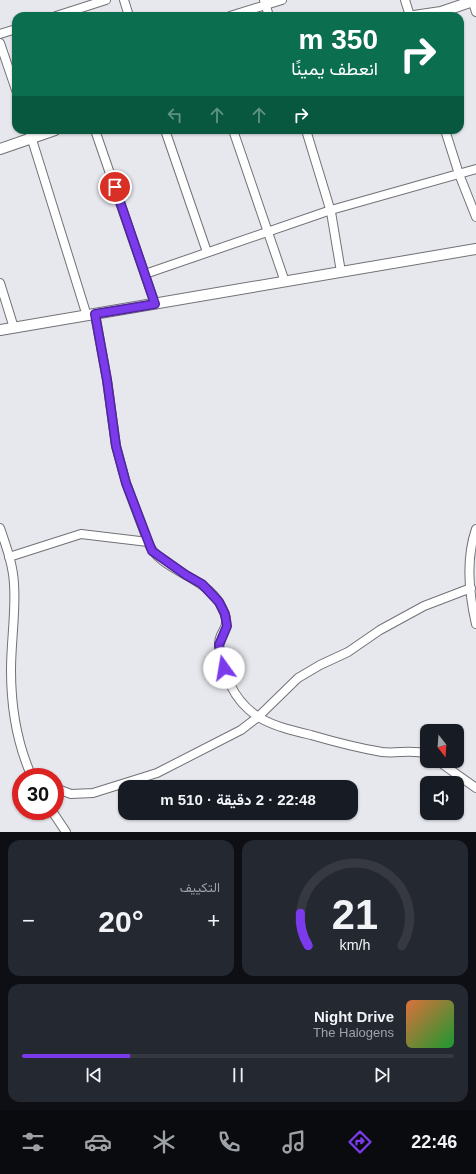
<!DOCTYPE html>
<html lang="ar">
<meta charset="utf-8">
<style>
:root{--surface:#171b24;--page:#242831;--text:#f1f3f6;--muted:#9ea1a6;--line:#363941;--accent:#7c3aed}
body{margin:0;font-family:Arial,Vazirmatn,sans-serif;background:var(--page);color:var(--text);direction:rtl;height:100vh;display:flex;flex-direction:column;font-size:15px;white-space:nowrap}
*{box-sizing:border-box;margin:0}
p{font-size:13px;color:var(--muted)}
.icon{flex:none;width:22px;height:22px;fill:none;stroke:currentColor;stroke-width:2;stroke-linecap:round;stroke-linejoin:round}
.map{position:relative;height:832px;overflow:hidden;direction:ltr}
.details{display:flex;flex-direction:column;gap:8px;padding:8px;background:#0d0f14;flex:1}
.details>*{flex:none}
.banner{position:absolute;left:12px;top:12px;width:452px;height:122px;border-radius:12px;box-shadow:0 1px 3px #0004;direction:rtl;background:#0b6e4f;color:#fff;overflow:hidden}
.needle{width:26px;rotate:163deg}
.tools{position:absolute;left:420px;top:724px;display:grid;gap:8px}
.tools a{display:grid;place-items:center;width:44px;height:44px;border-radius:8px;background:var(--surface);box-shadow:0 1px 3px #0004;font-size:20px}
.speed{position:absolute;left:12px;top:768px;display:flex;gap:8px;font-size:20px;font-weight:700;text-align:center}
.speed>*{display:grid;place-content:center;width:52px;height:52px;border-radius:50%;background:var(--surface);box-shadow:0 1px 3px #0004;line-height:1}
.speed .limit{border:6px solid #d22;background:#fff;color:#111}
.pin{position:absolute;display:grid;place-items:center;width:34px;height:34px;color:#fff;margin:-17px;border:2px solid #fff;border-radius:50%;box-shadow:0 1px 4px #0007}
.me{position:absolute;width:44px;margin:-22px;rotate:347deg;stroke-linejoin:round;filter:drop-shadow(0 0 3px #0008)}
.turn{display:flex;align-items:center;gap:14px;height:84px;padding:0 20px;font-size:18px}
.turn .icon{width:52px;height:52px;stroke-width:2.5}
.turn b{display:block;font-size:28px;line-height:34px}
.lanes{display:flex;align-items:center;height:38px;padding:0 20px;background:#0003;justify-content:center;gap:20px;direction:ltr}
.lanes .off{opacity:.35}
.big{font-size:30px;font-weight:700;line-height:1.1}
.details .widget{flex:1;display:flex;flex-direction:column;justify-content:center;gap:6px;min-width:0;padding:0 14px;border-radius:12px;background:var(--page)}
.details .dial{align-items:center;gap:0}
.dial svg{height:104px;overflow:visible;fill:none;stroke:var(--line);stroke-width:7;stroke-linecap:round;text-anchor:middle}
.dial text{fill:var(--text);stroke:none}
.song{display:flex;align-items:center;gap:12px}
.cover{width:48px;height:48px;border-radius:6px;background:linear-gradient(135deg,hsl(20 70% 55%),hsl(130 70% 35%))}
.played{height:4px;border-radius:2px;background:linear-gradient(90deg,var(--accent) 25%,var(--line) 25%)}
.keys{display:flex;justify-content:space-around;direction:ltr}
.heat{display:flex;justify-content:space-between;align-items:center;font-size:22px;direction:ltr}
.details .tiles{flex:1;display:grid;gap:8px;grid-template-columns:1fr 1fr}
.widget:last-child{grid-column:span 2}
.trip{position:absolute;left:118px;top:780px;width:240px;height:40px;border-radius:12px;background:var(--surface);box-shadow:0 1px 3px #0004;font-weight:700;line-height:40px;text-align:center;direction:rtl}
.tab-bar{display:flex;height:64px;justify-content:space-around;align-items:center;background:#090b0e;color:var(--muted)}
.tab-bar .icon{width:28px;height:28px}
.tab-bar .selected{color:var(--accent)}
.tab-bar b{font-size:18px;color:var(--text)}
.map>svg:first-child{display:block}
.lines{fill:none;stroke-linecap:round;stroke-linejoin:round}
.minor-casing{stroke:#707277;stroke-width:10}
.tertiary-casing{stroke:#707277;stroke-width:12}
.minor{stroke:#fff;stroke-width:8}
.tertiary{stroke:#fff;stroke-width:10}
.route-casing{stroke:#51269a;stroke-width:10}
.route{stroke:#7c3aed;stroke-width:7}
</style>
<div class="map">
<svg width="476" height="832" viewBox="0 0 476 832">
<rect width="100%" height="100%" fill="#e7e8ee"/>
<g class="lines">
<defs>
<g id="minor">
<polyline points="124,0 129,16"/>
<polyline points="264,0 269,16"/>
<polyline points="405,0 410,16"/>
<polyline points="473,2 476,12"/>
<polyline points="56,16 106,0"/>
<polyline points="230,16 282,0"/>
<polyline points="0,34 16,29"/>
<polyline points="0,43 16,90"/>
<polyline points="29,130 87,316"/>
<polyline points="95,130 155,304"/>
<polyline points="165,130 207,252"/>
<polyline points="233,130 285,282"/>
<polyline points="306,130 331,212 341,272"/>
<polyline points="445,130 459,174 476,217"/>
<polyline points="145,274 331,210 476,169"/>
<polyline points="0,283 14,328"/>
<path d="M95,314L107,380L116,446L126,483L148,542C158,570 204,575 220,604C235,631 218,627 219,646C219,659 225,673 230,684C236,697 247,710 260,718C276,727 294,731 311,735C335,742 358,748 382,752C397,754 412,749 427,754"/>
<path d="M0,528C6,546 13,564 14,584C16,612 11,641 11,670C11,706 17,744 32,777"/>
<path d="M476,529C466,558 469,594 476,624"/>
<polyline points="9,557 81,534 148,542"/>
<polyline points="438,761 476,788"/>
<polyline points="55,788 71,794 93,793 157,773 241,730 258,717 298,678 320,665 348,652 380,630 424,606 471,588"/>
<polyline points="52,811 66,832"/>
</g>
<g id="tertiary">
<polyline points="414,16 441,12 476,0"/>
<polyline points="0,149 55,130"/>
<polyline points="0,330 476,249"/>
</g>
</defs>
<use href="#minor" class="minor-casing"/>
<use href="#tertiary" class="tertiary-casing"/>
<use href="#minor" class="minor"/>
<use href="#tertiary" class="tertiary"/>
</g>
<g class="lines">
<defs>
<polyline id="route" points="115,187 155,304 95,314 107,380 116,446 126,483 152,551 186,575 202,584 219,602 225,614 227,626 219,645 224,668"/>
</defs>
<use href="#route" class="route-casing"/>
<use href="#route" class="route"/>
</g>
</svg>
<div class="tools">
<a><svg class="needle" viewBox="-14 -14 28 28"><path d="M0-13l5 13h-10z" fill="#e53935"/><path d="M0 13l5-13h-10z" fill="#9ea1a6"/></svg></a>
<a><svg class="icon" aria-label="sound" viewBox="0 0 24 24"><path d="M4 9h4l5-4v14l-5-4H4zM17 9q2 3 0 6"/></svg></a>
</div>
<div class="speed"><div class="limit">30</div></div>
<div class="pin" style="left:115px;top:187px;background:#d93025"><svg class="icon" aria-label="arrive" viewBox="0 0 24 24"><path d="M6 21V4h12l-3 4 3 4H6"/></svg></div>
<svg class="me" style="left:224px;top:668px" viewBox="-20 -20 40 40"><circle r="19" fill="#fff"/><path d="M0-13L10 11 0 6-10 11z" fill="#7c3aed"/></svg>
<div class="trip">22:48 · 2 دقيقة · 510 m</div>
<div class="banner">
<div class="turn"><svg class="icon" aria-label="right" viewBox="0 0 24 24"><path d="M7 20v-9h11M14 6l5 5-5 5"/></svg><div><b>350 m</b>انعطف يمينًا</div></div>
<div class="lanes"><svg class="icon off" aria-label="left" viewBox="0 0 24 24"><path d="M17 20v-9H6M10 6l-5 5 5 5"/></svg><svg class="icon off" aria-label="ahead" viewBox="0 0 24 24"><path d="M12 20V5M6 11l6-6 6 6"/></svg><svg class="icon off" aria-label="ahead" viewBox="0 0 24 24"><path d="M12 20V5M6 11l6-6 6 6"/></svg><svg class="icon" aria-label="right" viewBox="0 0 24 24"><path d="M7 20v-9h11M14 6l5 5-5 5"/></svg></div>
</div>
</div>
<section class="details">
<div class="tiles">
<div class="widget dial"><svg viewBox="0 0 100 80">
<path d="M14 69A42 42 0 1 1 86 69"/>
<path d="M14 69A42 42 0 0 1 8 44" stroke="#7c3aed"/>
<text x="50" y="56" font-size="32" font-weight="700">21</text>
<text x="50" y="72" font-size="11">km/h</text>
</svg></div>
<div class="widget"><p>التكييف</p>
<div class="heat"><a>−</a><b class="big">20°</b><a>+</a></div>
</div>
<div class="widget">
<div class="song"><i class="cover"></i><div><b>Night Drive</b><p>The Halogens</p></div></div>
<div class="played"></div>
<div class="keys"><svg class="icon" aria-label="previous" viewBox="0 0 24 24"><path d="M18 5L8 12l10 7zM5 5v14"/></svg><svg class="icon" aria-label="pause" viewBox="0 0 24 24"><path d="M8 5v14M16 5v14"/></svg><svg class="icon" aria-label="next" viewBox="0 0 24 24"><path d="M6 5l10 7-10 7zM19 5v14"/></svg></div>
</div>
</div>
</section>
<nav class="tab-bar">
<b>22:46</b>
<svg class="icon selected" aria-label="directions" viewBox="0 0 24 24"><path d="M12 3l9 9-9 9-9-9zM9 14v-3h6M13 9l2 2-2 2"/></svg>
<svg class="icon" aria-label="music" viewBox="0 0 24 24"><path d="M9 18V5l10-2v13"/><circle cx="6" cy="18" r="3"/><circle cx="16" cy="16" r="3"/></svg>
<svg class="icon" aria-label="phone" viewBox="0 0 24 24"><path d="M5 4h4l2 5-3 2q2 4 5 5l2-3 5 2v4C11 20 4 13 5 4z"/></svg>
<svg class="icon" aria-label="climate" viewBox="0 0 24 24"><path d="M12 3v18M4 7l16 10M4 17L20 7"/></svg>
<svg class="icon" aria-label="car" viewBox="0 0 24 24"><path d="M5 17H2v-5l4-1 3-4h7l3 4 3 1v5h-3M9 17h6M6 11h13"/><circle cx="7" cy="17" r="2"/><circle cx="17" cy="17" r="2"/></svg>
<svg class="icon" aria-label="filters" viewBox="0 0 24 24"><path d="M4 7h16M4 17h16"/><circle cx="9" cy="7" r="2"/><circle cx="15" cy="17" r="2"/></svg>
</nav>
